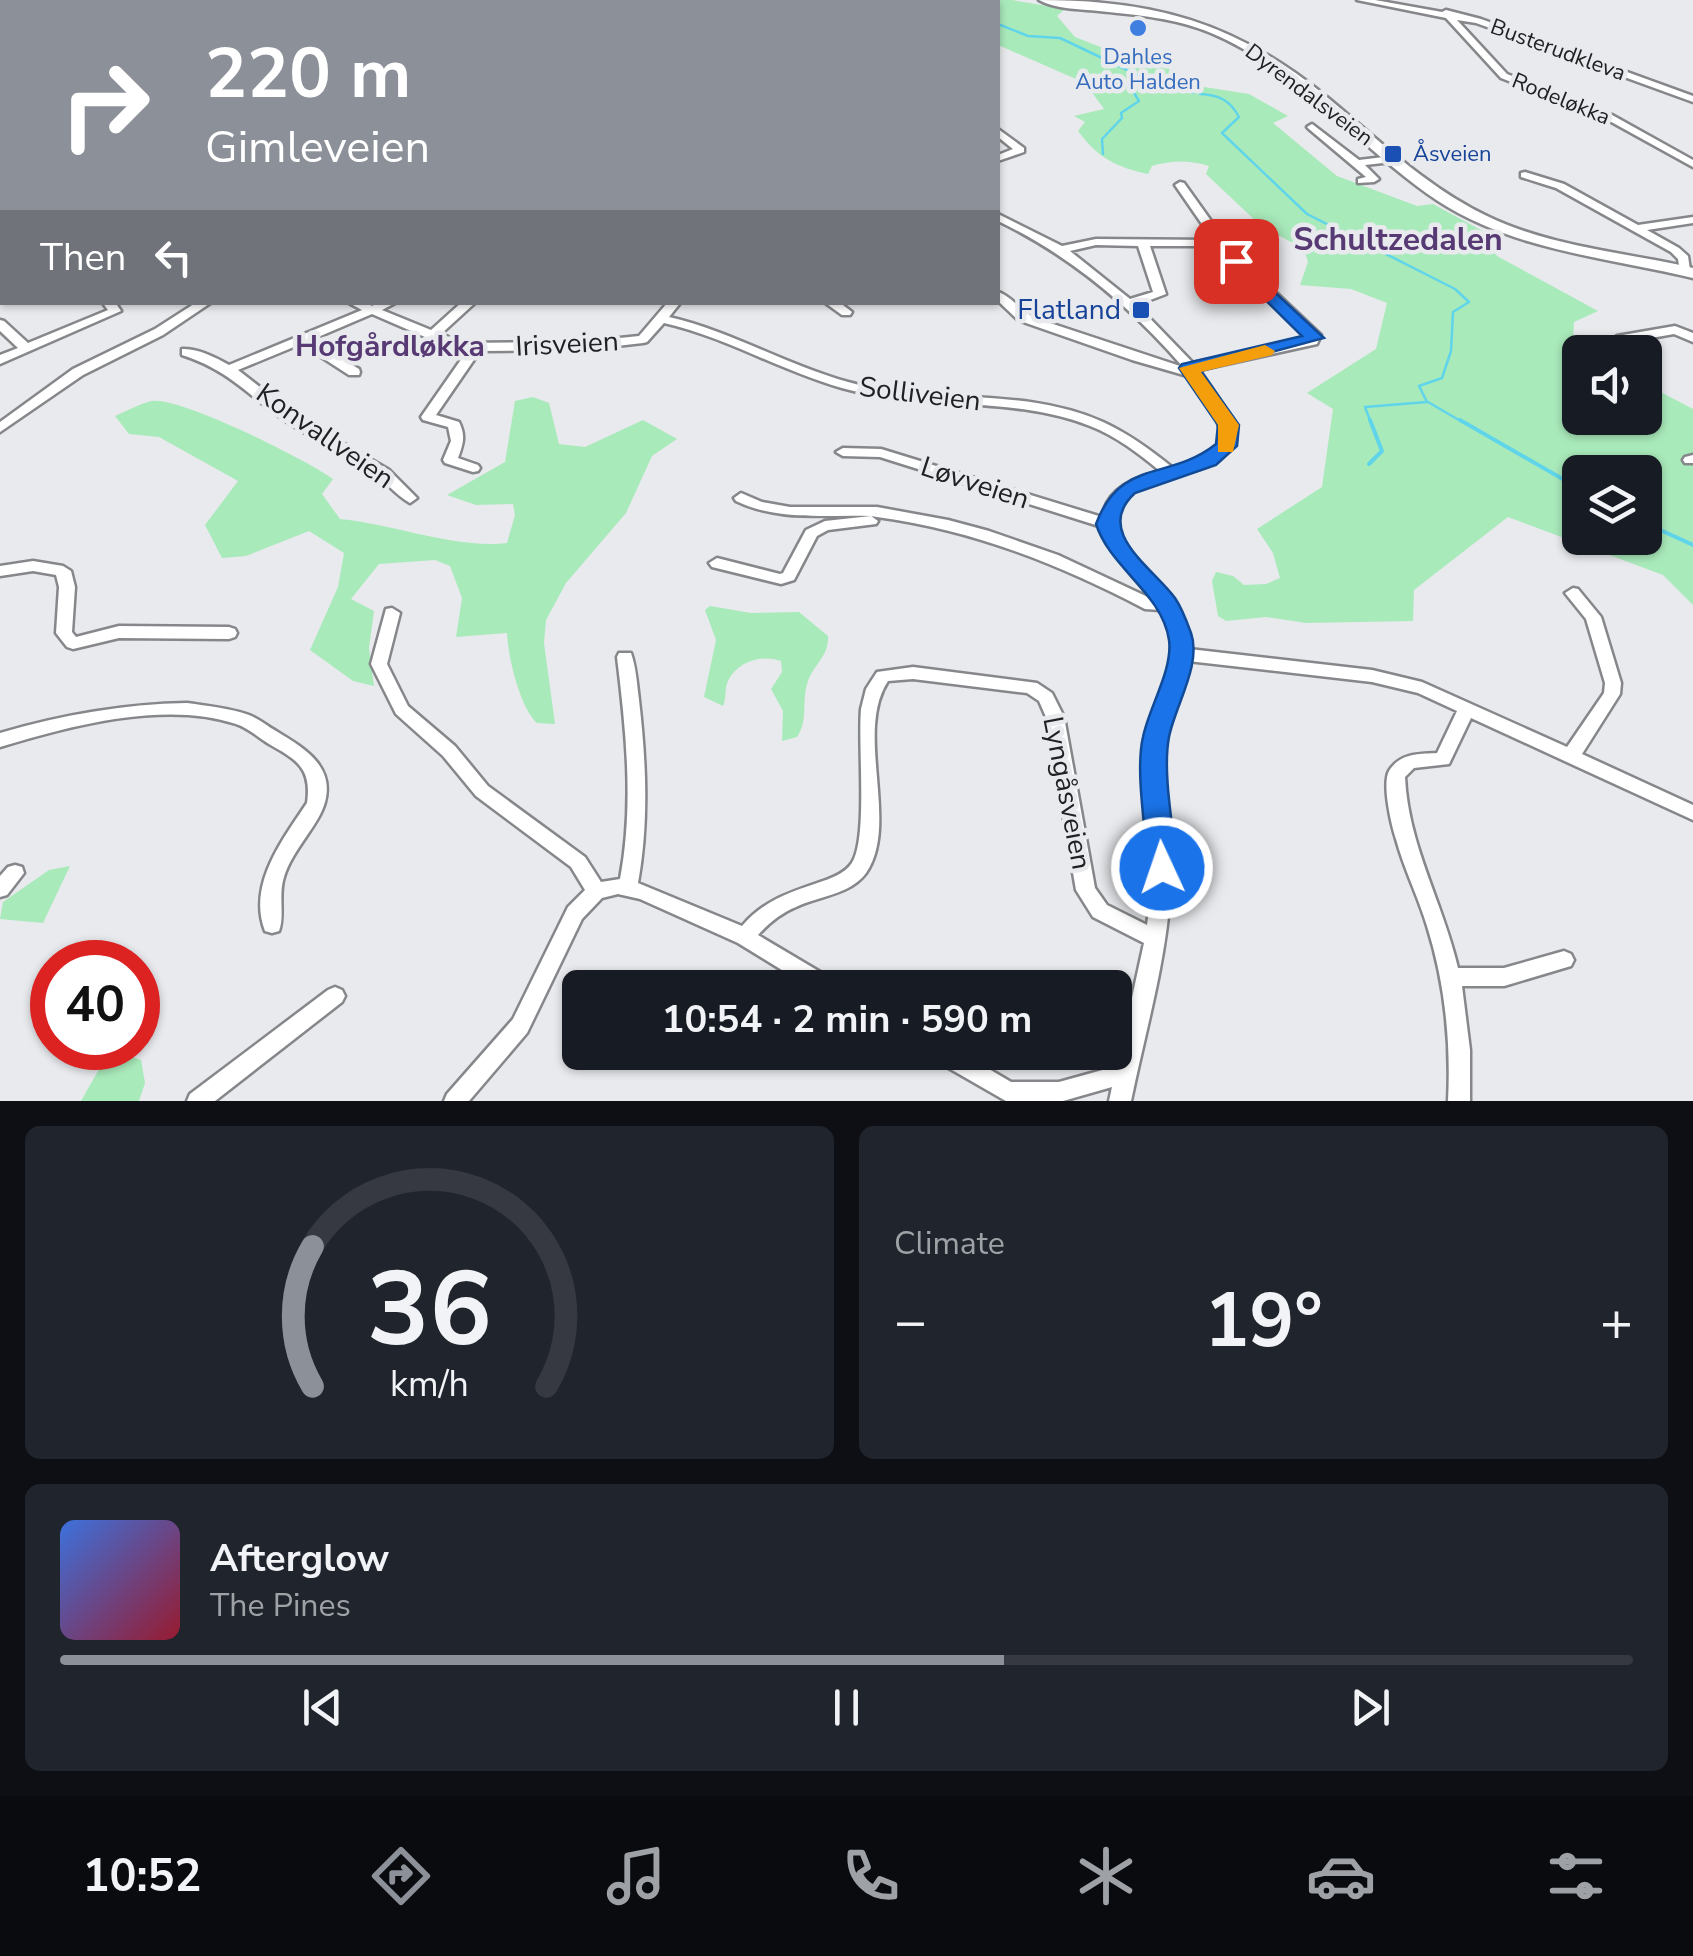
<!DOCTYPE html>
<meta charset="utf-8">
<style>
:root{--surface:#171b24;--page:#20242c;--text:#f1f3f6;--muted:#9ea1a6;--line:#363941;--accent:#8c9099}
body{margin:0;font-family:"Nunito Sans",sans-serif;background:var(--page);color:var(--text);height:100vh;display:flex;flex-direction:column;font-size:38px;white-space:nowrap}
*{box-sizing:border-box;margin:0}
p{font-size:32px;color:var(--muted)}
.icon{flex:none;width:55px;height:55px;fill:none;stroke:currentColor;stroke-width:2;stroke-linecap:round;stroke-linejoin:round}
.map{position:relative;height:1101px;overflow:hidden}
.sheet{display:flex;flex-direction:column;gap:25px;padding:25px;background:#0d0f14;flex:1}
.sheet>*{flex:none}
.guide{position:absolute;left:0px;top:0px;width:1000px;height:305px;box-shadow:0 2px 8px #0004;background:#8c9099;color:#fff;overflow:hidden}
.controls{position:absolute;left:1562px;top:335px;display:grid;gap:20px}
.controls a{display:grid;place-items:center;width:100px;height:100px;border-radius:15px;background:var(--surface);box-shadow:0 2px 8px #0004;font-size:50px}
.speed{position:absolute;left:30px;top:940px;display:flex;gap:20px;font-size:50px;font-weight:700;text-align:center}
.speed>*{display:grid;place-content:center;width:130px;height:130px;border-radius:50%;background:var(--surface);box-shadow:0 2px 8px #0004;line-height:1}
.speed .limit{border:15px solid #d22;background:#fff;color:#111}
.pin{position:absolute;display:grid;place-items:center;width:85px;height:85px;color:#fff;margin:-42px;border-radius:20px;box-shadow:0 5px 15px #0006}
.me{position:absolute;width:110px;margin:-55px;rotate:357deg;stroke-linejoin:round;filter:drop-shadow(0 0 8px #0008)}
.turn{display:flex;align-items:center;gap:35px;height:210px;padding:0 40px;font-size:45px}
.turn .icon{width:130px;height:130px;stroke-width:2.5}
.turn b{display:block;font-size:70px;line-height:85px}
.then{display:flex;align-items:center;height:95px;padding:0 40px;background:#0003;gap:20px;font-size:38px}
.big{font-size:75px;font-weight:700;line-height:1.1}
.sheet .widget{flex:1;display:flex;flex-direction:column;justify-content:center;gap:15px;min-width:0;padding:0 35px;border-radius:15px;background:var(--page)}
.sheet .dial{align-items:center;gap:0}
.dial svg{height:260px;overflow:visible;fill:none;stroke:var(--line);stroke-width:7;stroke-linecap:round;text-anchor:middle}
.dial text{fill:var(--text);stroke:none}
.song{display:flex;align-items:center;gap:30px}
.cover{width:120px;height:120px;border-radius:15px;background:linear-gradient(135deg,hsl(220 70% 55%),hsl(350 70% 35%))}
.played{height:10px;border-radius:5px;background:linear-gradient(90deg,var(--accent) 60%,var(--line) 60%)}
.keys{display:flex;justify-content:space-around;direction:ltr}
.heat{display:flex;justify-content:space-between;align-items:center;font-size:55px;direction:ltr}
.sheet .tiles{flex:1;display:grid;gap:25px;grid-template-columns:1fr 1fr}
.widget:last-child{grid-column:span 2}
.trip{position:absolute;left:562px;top:970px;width:570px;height:100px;border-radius:15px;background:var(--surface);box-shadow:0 2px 8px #0004;font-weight:700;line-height:100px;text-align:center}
.tab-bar{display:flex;height:160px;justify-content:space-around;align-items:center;background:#090b0e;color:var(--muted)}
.tab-bar .icon{width:70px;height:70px}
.tab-bar .current{color:var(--accent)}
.tab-bar b{font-size:45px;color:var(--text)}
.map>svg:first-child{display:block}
.green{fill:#a9eabb;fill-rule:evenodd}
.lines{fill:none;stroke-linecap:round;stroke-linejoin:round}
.stream-far1{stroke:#60d5ea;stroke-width:2.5}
.stream{stroke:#60d5ea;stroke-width:4}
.minor-casing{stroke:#86878a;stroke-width:5}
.major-casing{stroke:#86878a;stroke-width:5}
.minor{fill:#fff;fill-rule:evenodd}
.major{fill:#fff;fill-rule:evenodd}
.route{fill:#1a73e8;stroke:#114b97;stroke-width:2.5}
.slow{fill:#f59e0b}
.shop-dot{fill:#3f7fe0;stroke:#e8eaed;stroke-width:4}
.transit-dot{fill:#1a4fb4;stroke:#e8eaed;stroke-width:4}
.labels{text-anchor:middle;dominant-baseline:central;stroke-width:9;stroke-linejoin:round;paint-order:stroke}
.far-street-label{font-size:22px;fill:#212123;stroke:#e8eaed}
.far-shop-label{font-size:22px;fill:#366cbe;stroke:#e8eaed}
.far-transit-label{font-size:22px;fill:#164399;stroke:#e8eaed;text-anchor:start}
.transit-label{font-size:28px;fill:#164399;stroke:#e8eaed;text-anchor:end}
.street-label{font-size:28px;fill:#212123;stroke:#e8eaed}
.neighbourhood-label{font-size:30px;font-weight:bold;fill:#573974;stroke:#e8eaed}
.far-district-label{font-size:32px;font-weight:bold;fill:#573974;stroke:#e8eaed}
</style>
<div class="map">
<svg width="1693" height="1101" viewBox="0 0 1693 1101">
<rect width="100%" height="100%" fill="#e8eaed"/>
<g class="green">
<path d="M895,0H1012L1065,9L1057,16L1075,37L1103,48L1153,54L1185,84L1249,94L1288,116L1273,123L1337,176L1417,206L1433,204L1490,235L1497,256L1598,311L1574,322L1573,338L1602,352H1580V418H1645V376L1655,389L1693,409V605L1663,575L1508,517L1414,590L1413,621L1306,623L1266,617L1226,621L1218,616L1212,581L1216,572L1233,576L1244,585L1266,584L1280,578L1273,553L1257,529L1322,487L1333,409L1307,393L1376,349L1387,303L1351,289L1300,285L1308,262L1304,249L1261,226L1206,174L1209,166C1190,160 1172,160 1152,166L1148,174C1116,167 1098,158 1078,131L1085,122L1074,116L1104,109L1085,83L998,45V2ZM1580,472H1645V538H1580Z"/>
<path d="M533,397L549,403L559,444L585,447L643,420L677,439L652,456L626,513L566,583L546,620L544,643L555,724L537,723C520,708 508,657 507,633L456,637L462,598L450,566L435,560L379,564L351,599L374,611L369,648L374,686L353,681L310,650L338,587L344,553L309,531L246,556L222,558L205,525L238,481L159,437L129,434L115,416C127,411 141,403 152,401C181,397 307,460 333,479L322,494L340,519C393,524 456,549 507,543L515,515L513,504L476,505L447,495L505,462L515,401Z"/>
<path d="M710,606L751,613L799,612L828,636C829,656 814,664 808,681C801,700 809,720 797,737L782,741L783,711L771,689L782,672L781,661C761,654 737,662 728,681C724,690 727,697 723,706L704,697L716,640L705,610Z"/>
<polygon points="70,866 43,923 0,919 3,902 49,870"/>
<polygon points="116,1052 141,1060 145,1083 139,1101 81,1101 106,1057"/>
</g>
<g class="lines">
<g class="stream-far1">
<polyline points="922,0 929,2"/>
<polyline points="998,24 1028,36 1060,38 1144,78 1193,93"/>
<path d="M1200,94C1219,95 1230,100 1239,117L1222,133L1307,214L1455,289L1469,302L1453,312L1451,351L1442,378L1419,386L1427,402L1365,407L1371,423"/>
<polyline points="1103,154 1102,139 1122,118 1121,113 1139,101 1131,88 1142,84 1143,78"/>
<polyline points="1428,402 1464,423"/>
</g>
<g class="stream">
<polyline points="1460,420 1580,489"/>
<polyline points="1369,464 1382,451 1370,420"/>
<polyline points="1645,523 1693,545"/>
</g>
<defs>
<g id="minor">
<polygon points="84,0 94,0 91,2 82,2"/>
<rect x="359" y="0" width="8" height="2"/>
<polygon points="678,0 694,0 690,2 676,2"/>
<polygon points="775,0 785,0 783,2 774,2"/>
<polygon points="829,0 839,0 840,2 831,2"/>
<polygon points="1357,0 1375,0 1442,12 1446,10 1481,19 1693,96 1693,102 1476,23 1457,20 1507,74 1612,115 1693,160 1693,167 1606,119 1501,78 1446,18"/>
<polygon points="2,61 2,67 0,68 0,62"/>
<polygon points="2,77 2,83 0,84 0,78"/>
<rect x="0" y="107" width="2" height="6"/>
<polygon points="1312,124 1359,160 1392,156 1397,159 1392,162 1365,165 1379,179 1374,182 1358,183 1358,179 1366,177 1309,129 1307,127"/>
<polygon points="998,129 1024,148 1024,152 998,161 998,155 1013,149 998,137"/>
<polygon points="1525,172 1564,184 1638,225 1693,217 1693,223 1647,230 1679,248 1688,256 1690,270 1684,273 1680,272 1678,259 1671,252 1556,188 1521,177 1521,173"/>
<path d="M1180,182L1184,183L1234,253L1321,335L1317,344L1199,370C1215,392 1229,412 1236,440C1228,451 1220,460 1208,466C1180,479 1107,480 1117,528C1126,574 1188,592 1189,649L1372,670L1422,682L1567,747L1604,693L1605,683L1586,619L1565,593L1573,588L1578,589L1601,617L1621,683L1620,694L1582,754L1693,805V820L1471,718L1449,764L1414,768L1405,777C1408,845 1443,903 1458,968H1504L1564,951L1571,954L1574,960L1571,966L1504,986H1462L1470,1050V1101H1448C1451,1041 1445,983 1427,926C1418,896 1404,869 1396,839C1391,824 1382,784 1389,771C1400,753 1419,754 1437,753L1457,711L1418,693L1372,682L1188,661C1181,688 1166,713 1164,742C1160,793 1174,844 1170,896C1165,965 1145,1033 1131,1101H1109L1112,1087L1063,1101H1006L933,1059L930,1052H960L1011,1082H1059L1117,1066L1144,943L1093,917L1076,890L1046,717L1039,701L1027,693L913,679L888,681C854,732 900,824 866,873C850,895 818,896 796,907C781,913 769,923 758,935L837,982L840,988H811L738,943L640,899L618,894L602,898L582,919L527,1033L469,1101H444L447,1094L513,1019L568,907L585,890L571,867L476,796L443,756L396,714L371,664L386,609L392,608L400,613L387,664L408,706L455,746L488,786L585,857L601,882L620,879C634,805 626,731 617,657L619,653H631C636,667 637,684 639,700C646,761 649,822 638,883L742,926C764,900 791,892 823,881C835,877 849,871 854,859C867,830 858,746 861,709L866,689L877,672L913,667L1037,683L1052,693L1064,717L1095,888L1107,905L1147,925C1151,897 1154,869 1152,841C1150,806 1142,769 1147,733C1155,687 1190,657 1160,610L1145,609C1059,564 973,530 877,517L871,516L878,521L876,524L828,530L817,536L794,580L781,584L712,567L709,563L717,558L780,574L783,573L806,530L825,521L871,516C824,514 780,522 736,501L734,498L741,493L762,502L790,507H877L948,520L989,531L1058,555L1152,599C1133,576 1112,556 1102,527L880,457L843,456L836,452L843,448L881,449L1102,517C1107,488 1134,478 1160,471C1138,453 1116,436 1090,426C1011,395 923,411 842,388C781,371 726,337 664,323L647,342L643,343L581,350L480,351L436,415L459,422C466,436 463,444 458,458L478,465L480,468L478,471L473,472L445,463L443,460L451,441L448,427L423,420L421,417L467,351L427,340L425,337L372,314L311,340L359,369L360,372L359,375H349L301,344L238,370L300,418L389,470L417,498L410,503C395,495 383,478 368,468C344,452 317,441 293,426C251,399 232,371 182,355V349C197,348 215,357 229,365L362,310L347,302H365L372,306L379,302H397L382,310L431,330L462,302H476L441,334L463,343L581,342L639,336L668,302H681L669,317C731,331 786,365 848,382C931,405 1024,386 1103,422C1129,434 1151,450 1173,468C1193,463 1209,456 1222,440L1217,419L1191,377L1132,360L1026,323L1017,319L998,301V292C1011,296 1021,311 1035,318L1183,367C1130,306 1071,256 998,221V214L1062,246L1096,239L1213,240L1175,185ZM1096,245L1138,246L1153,292L1130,299L1070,251ZM1150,246H1218L1226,257L1309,336L1308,338L1193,363L1137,305L1166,294Z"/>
<rect x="0" y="192" width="2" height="7"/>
<polygon points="0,272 2,273 2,279 0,280"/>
<polygon points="102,302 115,302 121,311 0,364 0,355 18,348 0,331 0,320 4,321 28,343 108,310"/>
<polygon points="197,302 212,302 163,335 83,375 0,432 0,422 73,369 155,329"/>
<polygon points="824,302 839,302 852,312 850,315 842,315"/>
<polygon points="1675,326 1693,333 1693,342 1674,334 1617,344 1611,340 1617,336"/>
<polygon points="1693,455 1693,463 1685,463 1683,460 1685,457"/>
<polygon points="33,561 63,566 71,571 75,587 72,632 76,637 119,626 229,627 235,629 237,633 235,637 229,639 119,638 73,649 67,647 56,633 59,587 56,575 33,571 0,576 0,566"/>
<path d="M187,703C208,706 229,708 249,715C259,719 267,726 276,731C302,747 335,765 325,802C319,825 292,850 284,877C278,895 285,916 279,931L272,933L265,931C247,885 283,839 307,803C312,768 297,760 269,744C258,737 248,728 236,724C165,700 69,726 0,747V733C62,715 123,704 187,703Z"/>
<polygon points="15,865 22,867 24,873 7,895 0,897 0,876 8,867"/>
<polygon points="335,987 342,990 345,996 342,1002 215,1101 187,1101 190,1094 328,990"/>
</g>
<path id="major" d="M1039,0C1152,0 1234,22 1322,93C1375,136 1424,186 1487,216C1551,247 1624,252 1693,268V278C1606,257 1515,251 1438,201C1360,149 1299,70 1211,33C1176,18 1136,15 1099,11C1080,9 1055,9 1039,0Z"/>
</defs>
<use href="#minor" class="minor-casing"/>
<use href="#major" class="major-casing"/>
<use href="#minor" class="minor"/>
<use href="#major" class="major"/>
</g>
<path class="route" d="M1236,256L1324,338L1201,371L1239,425L1237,446L1216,465L1135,493C1093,531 1152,567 1175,598C1182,608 1187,622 1191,633C1202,664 1175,706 1169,737C1162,773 1174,831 1177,868L1172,877H1152L1148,868C1146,831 1135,771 1143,737C1149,707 1173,670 1169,640C1162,593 1110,568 1096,524C1121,457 1168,482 1216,444L1218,425L1179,368L1182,364L1302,336L1230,265V257Z"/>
<polygon class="slow" points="1265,345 1275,351 1272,355 1201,372 1239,425 1233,452 1218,452 1218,425 1179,368"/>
<circle class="shop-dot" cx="1138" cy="28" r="10"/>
<g class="transit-dot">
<rect x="1383" y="144" width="20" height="20" rx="5"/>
<rect x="1131" y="300" width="20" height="20" rx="5"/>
</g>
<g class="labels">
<g class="far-street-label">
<text transform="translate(1558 50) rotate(20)">Busterudkleva</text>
<text transform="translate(1309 95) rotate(37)">Dyrendalsveien</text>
<text transform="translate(1561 99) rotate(22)">Rodeløkka</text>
</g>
<g class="far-shop-label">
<text x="1138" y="57">Dahles<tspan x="1138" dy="25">Auto Halden</tspan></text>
</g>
<g class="far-transit-label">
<text x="1413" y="154">Åsveien</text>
</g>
<g class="transit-label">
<text x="1121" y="310">Flatland</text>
</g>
<g class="street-label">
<text transform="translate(567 344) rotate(-3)">Irisveien</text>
<text transform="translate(920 394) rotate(7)">Solliveien</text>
<text transform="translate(325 436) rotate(35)">Konvallveien</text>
<text transform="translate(975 483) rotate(18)">Løvveien</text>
<text transform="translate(1067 793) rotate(79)">Lyngåsveien</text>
</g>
<g class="neighbourhood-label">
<text x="390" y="346">Hofgårdløkka</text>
</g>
<g class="far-district-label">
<text x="1398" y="239">Schultzedalen</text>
</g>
</g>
</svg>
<div class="controls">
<a><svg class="icon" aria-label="sound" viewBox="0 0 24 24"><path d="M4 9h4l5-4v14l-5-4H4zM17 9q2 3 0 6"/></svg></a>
<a><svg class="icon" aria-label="layers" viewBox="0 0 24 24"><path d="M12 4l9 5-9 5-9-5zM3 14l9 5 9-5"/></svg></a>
</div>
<div class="speed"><div class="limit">40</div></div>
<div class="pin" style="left:1236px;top:261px;background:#d93025"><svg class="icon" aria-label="arrive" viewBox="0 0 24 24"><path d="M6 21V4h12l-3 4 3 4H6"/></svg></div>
<svg class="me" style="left:1162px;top:868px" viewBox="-20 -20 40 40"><circle r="17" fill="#1a73e8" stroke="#fff" stroke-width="3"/><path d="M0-11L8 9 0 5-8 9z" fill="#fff"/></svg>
<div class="trip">10:54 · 2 min · 590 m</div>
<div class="guide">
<div class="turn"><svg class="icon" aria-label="right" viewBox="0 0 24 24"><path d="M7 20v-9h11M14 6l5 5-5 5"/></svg><div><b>220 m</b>Gimleveien</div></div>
<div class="then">Then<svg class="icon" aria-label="left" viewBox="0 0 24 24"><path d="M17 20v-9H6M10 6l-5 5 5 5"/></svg></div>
</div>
</div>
<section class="sheet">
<div class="tiles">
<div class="widget dial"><svg viewBox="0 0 100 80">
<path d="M14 69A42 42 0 1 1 86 69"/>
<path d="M14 69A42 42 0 0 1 14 26" stroke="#8c9099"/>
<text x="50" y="56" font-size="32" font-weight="700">36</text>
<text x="50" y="72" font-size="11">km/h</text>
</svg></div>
<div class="widget"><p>Climate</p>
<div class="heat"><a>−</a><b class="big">19°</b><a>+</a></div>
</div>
<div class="widget">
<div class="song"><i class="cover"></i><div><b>Afterglow</b><p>The Pines</p></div></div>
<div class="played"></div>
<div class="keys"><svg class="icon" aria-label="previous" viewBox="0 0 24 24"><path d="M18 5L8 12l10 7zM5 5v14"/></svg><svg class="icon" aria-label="pause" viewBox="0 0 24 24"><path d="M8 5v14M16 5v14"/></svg><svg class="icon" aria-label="next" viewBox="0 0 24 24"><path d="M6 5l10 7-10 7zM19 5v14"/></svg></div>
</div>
</div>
</section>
<nav class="tab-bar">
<b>10:52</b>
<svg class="icon current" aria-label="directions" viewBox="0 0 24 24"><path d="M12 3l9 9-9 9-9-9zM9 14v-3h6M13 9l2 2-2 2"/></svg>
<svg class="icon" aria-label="music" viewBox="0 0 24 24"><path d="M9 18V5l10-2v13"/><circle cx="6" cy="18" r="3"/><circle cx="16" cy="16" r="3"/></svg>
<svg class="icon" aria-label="phone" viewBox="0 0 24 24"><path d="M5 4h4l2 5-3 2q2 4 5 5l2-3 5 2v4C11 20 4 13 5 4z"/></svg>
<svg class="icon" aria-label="climate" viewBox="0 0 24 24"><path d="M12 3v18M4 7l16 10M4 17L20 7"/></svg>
<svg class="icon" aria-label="car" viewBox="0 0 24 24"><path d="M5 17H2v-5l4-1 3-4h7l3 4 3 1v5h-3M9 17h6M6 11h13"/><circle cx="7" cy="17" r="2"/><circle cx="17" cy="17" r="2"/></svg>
<svg class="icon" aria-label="filters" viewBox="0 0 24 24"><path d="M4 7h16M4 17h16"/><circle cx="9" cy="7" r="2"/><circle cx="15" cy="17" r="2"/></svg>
</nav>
